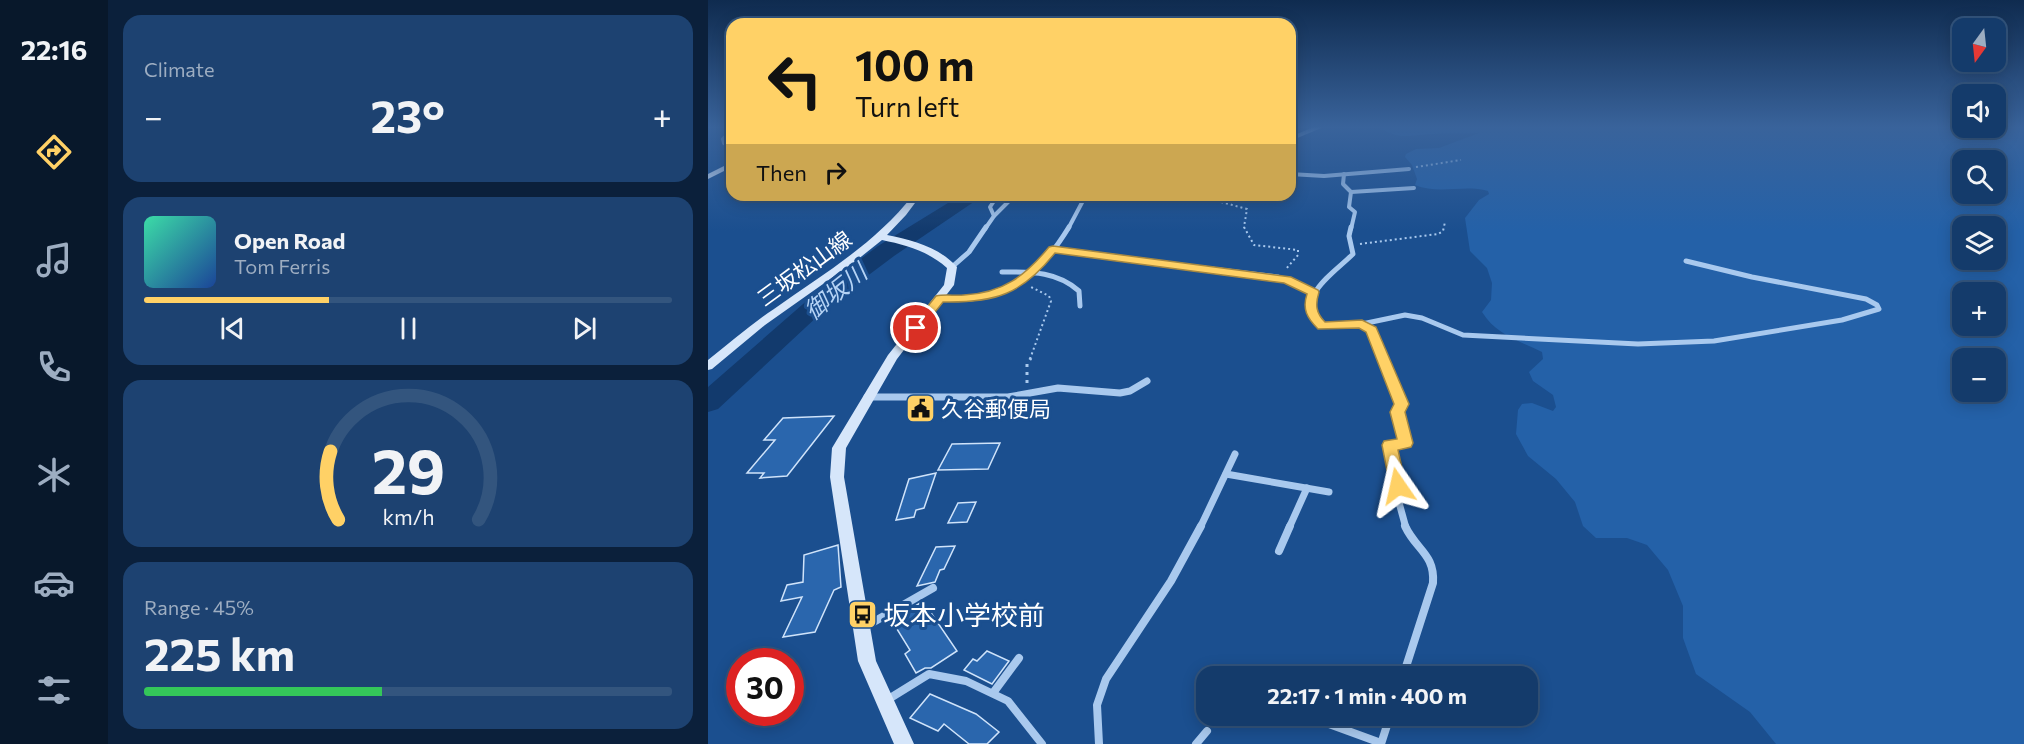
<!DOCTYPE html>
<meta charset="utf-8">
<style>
:root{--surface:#143b6b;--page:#1d4271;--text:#f1f3f6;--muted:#9dadc1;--line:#33557e;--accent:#ffd166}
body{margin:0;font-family:Commissioner,"Noto Sans JP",sans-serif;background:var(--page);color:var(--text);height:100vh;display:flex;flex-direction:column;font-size:22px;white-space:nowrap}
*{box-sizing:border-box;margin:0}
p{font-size:20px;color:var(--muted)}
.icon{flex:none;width:33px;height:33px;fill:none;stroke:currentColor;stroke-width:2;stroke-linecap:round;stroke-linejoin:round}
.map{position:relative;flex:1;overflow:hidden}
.drawer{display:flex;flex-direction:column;gap:15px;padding:15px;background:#0b203b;width:600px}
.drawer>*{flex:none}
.hud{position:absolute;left:18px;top:18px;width:570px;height:183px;border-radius:18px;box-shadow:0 3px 15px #0003,0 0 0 2px var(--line);background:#ffd166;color:#111;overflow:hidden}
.needle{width:39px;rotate:195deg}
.buttons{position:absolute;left:1244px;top:18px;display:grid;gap:12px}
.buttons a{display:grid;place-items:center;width:54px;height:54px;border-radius:12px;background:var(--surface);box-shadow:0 3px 15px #0003,0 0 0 2px var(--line);font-size:30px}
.speed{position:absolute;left:18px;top:648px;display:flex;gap:12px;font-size:30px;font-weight:700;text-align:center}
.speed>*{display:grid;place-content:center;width:78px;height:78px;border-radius:50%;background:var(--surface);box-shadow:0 3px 15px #0003,0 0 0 2px var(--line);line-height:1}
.speed .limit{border:9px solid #d22;background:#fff;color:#111}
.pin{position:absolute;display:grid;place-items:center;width:51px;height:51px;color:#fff;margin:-26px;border:3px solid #fff;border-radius:50%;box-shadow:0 2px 6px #0007}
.me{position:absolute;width:66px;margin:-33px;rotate:349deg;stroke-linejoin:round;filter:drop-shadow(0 0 4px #0008)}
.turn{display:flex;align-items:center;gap:21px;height:126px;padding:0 30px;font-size:27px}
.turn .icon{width:78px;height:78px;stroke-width:2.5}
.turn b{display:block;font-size:42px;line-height:51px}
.then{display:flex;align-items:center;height:57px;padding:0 30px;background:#0003;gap:12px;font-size:22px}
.big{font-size:45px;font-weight:700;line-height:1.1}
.drawer .tile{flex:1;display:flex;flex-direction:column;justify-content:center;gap:9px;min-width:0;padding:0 21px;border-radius:18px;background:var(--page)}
.drawer .dial{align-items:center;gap:0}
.dial svg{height:156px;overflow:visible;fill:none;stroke:var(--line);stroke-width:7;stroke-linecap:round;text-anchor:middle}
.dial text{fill:var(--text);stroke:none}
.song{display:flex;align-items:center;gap:18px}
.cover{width:72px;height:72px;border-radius:9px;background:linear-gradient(135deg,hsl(160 70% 55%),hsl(220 70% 35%))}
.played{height:6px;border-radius:3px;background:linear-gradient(90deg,var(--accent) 35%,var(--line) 35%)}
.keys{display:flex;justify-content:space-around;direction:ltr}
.heat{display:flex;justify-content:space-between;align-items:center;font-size:33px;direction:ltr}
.charge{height:9px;border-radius:4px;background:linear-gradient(90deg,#34c759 45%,var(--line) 0)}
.trip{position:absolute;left:488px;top:666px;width:342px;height:60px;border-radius:18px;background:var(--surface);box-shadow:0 3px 15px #0003,0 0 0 2px var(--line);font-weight:700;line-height:60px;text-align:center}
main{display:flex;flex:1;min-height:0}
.tabs{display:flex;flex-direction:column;width:108px;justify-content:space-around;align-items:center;background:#08182b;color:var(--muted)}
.tabs .icon{width:42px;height:42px}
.tabs .selected{color:var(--accent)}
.tabs b{font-size:27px;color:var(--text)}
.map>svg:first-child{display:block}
.green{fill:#2461a8;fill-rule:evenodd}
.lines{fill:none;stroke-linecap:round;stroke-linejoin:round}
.river{fill:#123a6d;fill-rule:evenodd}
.building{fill:#2a66ad;stroke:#cfe3fa;stroke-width:1.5}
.path-far1{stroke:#a9c9ee;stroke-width:2;stroke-dasharray:2 3;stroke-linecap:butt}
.path{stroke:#a9c9ee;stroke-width:3;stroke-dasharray:3 5;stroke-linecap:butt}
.minor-far3{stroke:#a9c9ee;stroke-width:4}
.minor-far2{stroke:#a9c9ee;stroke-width:5}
.minor-far1{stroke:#a9c9ee;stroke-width:7}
.minor{stroke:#a9c9ee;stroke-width:8}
.secondary{fill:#d6e6fa;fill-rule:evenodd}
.route{fill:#ffd166;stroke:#a68842;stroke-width:1.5}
.labels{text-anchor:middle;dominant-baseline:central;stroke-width:6;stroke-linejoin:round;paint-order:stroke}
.street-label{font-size:22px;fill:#fff;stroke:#1b4f8f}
.poi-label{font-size:22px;fill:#fff;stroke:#1b4f8f;text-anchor:start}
.water-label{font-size:24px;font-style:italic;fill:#b5d3f5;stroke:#1b4f8f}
.near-poi-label{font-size:27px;fill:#fff;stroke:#1b4f8f;text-anchor:start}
</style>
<main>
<nav class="tabs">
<b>22:16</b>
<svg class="icon selected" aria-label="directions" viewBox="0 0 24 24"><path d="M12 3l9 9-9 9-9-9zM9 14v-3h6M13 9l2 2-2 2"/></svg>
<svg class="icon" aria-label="music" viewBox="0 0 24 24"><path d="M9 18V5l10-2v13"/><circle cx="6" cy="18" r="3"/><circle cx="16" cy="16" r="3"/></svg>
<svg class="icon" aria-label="phone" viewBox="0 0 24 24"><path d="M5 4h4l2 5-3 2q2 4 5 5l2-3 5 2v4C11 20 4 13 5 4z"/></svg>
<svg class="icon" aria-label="climate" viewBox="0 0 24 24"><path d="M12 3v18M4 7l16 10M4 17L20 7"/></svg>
<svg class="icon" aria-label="car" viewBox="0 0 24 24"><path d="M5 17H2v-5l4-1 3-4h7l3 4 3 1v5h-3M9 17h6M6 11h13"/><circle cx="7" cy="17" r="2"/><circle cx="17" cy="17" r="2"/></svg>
<svg class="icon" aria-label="filters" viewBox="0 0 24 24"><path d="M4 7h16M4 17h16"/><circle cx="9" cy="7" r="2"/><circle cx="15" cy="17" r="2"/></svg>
</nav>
<section class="drawer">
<div class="tile"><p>Climate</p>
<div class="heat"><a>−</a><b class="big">23°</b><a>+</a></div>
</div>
<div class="tile">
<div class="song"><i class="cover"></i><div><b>Open Road</b><p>Tom Ferris</p></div></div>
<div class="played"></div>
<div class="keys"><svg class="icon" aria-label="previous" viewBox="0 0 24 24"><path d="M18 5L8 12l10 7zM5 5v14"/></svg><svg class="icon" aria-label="pause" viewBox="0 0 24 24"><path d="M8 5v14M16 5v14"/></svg><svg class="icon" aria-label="next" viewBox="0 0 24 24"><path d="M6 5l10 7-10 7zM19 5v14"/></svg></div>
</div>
<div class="tile dial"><svg viewBox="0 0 100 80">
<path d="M14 69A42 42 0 1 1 86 69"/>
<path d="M14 69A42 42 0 0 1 10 34" stroke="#ffd166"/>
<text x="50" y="56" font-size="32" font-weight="700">29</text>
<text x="50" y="72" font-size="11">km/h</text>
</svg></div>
<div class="tile"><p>Range · 45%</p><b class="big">225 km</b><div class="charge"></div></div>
</section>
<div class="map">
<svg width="1316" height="744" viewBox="0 0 1316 744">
<rect width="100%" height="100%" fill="#1b4f8f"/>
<path class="green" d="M670,126H1316V744H1068L1042,712L988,674L975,638V606L960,570L939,545L919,538H888L875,526L867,502L848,479L820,456L808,434L810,410L814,404L824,403L845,411L848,407L845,395L825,381L821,372L835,359L834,352C812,341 788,335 774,312L783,300L784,283L779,268L762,251L757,218L771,200L781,194L780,191C756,184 731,195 707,185L709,179L704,165L697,157L698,154L708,149L731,148L771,133C755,134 739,133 723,134C701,135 690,141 670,126ZM1254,160H1287V194H1254ZM1254,226H1287V260H1254ZM1254,292H1287V326H1254ZM1254,358H1287V392H1254Z"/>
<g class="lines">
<polygon class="river" points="253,195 276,195 186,256 126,301 10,409 0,412 0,387 110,291 170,246"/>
</g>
<g class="building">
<polygon points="126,416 79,476 52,478 56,473 39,473 67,440 56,440 75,418"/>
<polygon points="292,443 280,469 230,470 244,444"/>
<polygon points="228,473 216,508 208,510 206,517 188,520 201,479"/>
<polygon points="268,502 259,522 240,523 250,503"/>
<polygon points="130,545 133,587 126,590 107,632 75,637 94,597 73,601 79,585 95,582 96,555"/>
<polygon points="247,546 236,569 232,570 227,582 209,586 228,547"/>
<polygon points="215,601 249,651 223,668 217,668 208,673 197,654 202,650 184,621"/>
<polygon points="279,651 301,661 284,684 256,670 265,659 269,661"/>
<polygon points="222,694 268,714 291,732 279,744 261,744 236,724 230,731 202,718"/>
</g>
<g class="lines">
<g class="path-far1">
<polyline points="708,167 753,160"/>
<polyline points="503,195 502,198 506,200 539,209 536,227 546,245 590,250 590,255 578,269"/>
<polyline points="652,244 730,234 735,231 737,222"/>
<polyline points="322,359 343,301 341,296 323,287"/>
</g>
<polyline class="path" points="319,383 319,364 323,358"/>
<g class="minor-far3">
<polyline points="24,131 15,139 16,143 24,148"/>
<polyline points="582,139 613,126"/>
<polyline points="582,174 616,176 701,169"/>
<polyline points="636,174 635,184 643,192 641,207 647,212 643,229"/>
<polyline points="643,192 706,188"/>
<polyline points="286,195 288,198 282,207 286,216"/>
<polyline points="277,229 286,216 307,195"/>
<polyline points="360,229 378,195"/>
</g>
<g class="minor-far2">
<path d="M643,227L641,236L645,254C625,274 584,298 614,326L654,324L697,315L714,318L755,335L930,344L1006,341L1134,320L1171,309L1169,305L1158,299L1044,277L978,261"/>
<polyline points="345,250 570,277 605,293"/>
<polyline points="244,267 261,252 278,227"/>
<path d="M294,272C323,272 348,271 371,291L372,306"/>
<path d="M232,298C297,300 327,283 361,227"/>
<polyline points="655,324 663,330 675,359"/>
</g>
<g class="minor-far1">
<polyline points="675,358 694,404 690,413 698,443 682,445 690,499 698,528"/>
<polyline points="159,397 300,397 350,388 412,393 422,391 439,381"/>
<polyline points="518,474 621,492"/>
<polyline points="492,528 527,454"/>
<polyline points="581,528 599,488"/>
</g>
<g class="minor">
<polyline points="571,551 582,526"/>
<polyline points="155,628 225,588"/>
<path d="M695,676L725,583C727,554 708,550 697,526"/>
<polyline points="285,693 311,658"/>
<polyline points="179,700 221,674 258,681 300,701 334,744"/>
<polyline points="599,716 673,743"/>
<polyline points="391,744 389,705 398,679 463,581 493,526"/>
<polyline points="488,744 499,731"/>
<polyline points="673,744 682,716"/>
</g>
<g class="secondary">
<polygon points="24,162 24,167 0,179 0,174"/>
<path d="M205,195H213L198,215L179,235C204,240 231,247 249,267L246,285L189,359L138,448L136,477L168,661L206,744H186L150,661L122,477L124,448L180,355L236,285L239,268C220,251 198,245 174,240L149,260L57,325L4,369L0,370V360C22,343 43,324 66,309C115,274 167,244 205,195Z"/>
</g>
</g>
<linearGradient id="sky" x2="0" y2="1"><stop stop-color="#0f2b4f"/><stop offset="0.55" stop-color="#39639b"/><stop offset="1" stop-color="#39639b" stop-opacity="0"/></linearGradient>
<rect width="1316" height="231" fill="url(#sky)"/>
<path class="route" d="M345,246L583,277L610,290L611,292C607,305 608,313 617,322L654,320L668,327L701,404L697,412L705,443L703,447L690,450L698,486L696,491L690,493L684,491L682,486L674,445L676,441L689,439L682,412L686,404L658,332L651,328L610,329C599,318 594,309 599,294L576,283L347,253C314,294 288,303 235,302L212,331L208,332L202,328L228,296C237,294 247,296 256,295C295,293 317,276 341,247Z"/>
<defs>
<symbol id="civic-square" viewBox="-11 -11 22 22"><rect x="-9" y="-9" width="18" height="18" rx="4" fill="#ffd166" stroke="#1b4f8f"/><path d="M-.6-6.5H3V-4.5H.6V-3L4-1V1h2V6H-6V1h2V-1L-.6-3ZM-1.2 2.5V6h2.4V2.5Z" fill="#111"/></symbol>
<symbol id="bus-square" viewBox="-11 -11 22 22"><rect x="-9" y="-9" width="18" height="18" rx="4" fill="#ffd166" stroke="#1b4f8f"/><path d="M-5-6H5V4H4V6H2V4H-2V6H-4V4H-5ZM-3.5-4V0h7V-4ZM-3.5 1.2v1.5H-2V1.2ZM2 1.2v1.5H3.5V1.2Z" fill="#111"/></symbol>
</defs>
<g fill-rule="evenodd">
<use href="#civic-square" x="196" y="392" width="33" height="33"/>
<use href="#bus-square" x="138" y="598" width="33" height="33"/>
</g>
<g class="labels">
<g class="street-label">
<text transform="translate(96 268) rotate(-36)">三坂松山線</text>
</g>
<g class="poi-label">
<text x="233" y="408">久谷郵便局</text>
</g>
<g class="water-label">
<text transform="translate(127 291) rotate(-39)">御坂川</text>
</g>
<g class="near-poi-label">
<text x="175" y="614">坂本小学校前</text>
</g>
</g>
</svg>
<div class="buttons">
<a><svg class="needle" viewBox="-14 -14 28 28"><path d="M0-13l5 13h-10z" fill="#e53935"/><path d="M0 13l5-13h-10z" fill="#9dadc1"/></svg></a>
<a><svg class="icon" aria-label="sound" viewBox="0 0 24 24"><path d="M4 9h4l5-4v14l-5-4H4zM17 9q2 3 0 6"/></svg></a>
<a><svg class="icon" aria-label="search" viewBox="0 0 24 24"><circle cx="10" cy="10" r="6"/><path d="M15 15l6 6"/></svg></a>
<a><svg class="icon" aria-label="layers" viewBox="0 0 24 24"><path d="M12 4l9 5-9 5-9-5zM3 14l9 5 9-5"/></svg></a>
<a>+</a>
<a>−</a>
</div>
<div class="speed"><div class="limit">30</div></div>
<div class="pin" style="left:208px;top:328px;background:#d93025"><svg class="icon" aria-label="arrive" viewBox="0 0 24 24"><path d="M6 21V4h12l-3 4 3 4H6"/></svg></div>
<svg class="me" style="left:690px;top:486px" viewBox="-20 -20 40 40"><path d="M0-17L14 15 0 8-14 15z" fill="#ffd166" stroke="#fff" stroke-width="4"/></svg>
<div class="trip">22:17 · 1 min · 400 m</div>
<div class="hud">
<div class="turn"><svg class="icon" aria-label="left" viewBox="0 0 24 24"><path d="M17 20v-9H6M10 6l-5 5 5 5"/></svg><div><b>100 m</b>Turn left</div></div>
<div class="then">Then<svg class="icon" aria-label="right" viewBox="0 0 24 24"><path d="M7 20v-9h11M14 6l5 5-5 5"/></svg></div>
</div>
</div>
</main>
